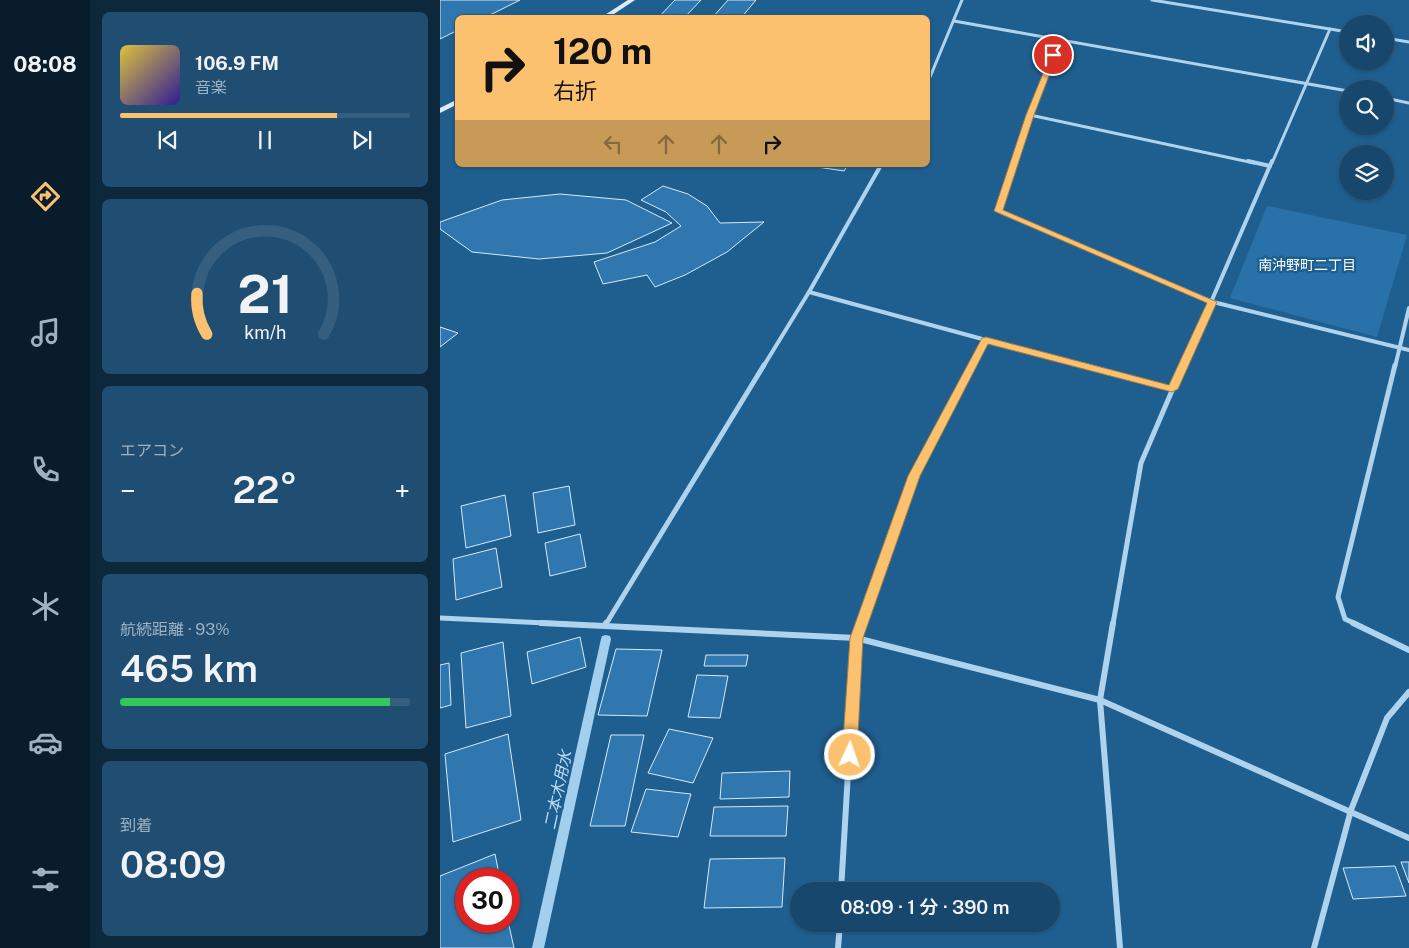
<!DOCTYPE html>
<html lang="ja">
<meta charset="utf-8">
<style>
:root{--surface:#17476c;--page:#204e72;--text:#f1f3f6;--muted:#9eb2c2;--line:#365f7f;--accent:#fbc16f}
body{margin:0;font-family:"Public Sans","Noto Sans JP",sans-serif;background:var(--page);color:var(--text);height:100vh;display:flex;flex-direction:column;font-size:19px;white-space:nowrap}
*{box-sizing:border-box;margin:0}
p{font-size:16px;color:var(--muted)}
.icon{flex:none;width:28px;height:28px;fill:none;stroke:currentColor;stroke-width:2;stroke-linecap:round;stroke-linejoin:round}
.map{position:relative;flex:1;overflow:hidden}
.panel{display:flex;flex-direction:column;gap:12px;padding:12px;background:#0d273b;width:350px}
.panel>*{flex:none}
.hud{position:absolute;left:15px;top:15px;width:475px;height:152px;border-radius:8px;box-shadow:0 1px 4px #0004,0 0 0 1px var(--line);background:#fbc16f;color:#111;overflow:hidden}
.controls{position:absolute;left:899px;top:15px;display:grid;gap:10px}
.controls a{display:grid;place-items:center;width:55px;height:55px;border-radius:50%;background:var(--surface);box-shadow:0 1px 4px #0004,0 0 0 1px var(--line);font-size:25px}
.speed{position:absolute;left:15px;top:868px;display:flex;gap:10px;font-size:25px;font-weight:700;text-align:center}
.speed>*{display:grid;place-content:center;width:65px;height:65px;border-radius:50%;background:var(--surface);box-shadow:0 1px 4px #0004,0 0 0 1px var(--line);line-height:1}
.speed .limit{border:8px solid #d22;background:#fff;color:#111}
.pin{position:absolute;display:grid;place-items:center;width:42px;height:42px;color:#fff;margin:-21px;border:2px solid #fff;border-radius:50%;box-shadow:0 1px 5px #0007}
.me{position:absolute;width:55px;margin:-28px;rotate:3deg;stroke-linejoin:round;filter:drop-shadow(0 0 4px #0008)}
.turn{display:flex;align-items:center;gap:18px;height:105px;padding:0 15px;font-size:22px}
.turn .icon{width:65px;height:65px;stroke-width:2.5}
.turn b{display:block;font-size:35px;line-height:42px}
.lanes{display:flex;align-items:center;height:48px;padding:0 15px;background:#0003;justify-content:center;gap:25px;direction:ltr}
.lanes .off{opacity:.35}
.big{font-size:38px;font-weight:600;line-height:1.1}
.panel .widget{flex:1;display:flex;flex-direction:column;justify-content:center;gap:8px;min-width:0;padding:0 18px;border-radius:8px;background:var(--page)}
.panel .dial{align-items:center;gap:0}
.dial svg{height:130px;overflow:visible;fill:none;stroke:var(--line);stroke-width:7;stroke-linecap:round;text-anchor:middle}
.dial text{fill:var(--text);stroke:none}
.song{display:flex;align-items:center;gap:15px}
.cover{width:60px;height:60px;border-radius:8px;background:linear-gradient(135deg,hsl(50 70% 55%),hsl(250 70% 35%))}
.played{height:5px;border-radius:2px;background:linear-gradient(90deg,var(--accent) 75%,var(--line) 75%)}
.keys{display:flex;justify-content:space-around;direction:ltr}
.heat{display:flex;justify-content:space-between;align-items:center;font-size:28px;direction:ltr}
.charge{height:8px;border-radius:4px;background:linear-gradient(90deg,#34c759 93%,var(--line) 0)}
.trip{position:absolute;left:350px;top:882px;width:270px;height:50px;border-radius:25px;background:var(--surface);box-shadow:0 1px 4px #0004,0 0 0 1px var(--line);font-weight:600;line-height:50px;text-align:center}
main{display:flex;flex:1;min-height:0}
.dock{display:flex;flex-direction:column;width:90px;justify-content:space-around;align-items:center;background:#091c2b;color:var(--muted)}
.dock .icon{width:35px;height:35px}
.dock .selected{color:var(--accent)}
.dock b{font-size:22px;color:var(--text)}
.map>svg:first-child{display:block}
.green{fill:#2972a9}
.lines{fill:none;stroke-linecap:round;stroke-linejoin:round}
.stream{fill:#a3cfee;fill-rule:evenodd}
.building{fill:#2f77ae;stroke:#d5eaf9}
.street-far3{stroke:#afd3ed;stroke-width:3}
.street-far2{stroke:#afd3ed;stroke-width:4}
.street-far1{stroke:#afd3ed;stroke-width:5}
.street{stroke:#afd3ed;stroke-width:6}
.secondary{fill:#dcecfa;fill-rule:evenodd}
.route{fill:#fbc16f;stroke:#a37d48}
.labels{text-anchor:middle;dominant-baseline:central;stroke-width:5;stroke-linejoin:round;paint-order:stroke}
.neighbourhood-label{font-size:14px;fill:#fff;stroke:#1f5f90}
.near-water-label{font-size:16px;font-style:italic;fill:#bbdcf4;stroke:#1f5f90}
</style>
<main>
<nav class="dock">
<b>08:08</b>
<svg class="icon selected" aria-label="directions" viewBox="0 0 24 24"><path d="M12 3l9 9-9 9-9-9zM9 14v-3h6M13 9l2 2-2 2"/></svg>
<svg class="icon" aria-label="music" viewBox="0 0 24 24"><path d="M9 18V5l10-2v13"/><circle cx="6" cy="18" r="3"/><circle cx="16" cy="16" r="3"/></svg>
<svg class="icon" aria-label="phone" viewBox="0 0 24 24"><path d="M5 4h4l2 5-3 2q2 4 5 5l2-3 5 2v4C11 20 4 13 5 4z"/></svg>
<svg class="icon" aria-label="climate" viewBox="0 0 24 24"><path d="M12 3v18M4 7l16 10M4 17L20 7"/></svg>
<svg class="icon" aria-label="car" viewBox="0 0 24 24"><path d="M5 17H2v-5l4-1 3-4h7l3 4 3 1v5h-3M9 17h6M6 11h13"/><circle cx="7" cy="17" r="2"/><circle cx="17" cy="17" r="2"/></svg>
<svg class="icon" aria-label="filters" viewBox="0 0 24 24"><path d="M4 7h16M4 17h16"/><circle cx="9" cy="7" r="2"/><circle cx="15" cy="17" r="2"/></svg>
</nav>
<section class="panel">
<div class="widget">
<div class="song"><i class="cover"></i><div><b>106.9 FM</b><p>音楽</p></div></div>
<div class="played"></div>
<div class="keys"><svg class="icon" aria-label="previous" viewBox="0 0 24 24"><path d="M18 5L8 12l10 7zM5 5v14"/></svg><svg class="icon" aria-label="pause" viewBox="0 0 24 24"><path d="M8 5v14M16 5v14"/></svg><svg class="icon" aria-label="next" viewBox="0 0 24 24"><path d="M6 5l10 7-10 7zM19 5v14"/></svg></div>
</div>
<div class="widget dial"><svg viewBox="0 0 100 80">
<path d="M14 69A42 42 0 1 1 86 69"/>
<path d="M14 69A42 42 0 0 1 8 44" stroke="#fbc16f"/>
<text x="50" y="56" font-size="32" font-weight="700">21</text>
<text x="50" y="72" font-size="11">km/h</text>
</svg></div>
<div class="widget"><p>エアコン</p>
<div class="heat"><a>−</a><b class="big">22°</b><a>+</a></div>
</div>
<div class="widget"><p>航続距離 · 93%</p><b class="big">465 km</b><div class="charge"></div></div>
<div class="widget"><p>到着</p><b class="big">08:09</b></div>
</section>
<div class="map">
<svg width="969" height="948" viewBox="0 0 969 948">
<rect width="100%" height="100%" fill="#1f5f90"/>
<polygon class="green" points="827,206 967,235 937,337 790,298"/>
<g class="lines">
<polygon class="stream" points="166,635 170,636 171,639 104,948 92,948 161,639 162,636"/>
</g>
<g class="building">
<polygon points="0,0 80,0 44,18 18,18 18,30 0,39"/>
<polygon points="235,0 261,0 244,18 218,18"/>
<polygon points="288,0 316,0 301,18 272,18"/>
<polygon points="378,165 408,165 404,171 377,167"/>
<polygon points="223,186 248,194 267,206 280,223 324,222 287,252 245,275 215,287 207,275 163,284 154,262 215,242 241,226 226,212 201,200"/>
<polygon points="120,194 186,200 232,223 167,253 99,259 32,252 0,229 0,222 62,200"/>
<polygon points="0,327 18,333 0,347"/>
<polygon points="129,486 135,525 98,533 93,493"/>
<polygon points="65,495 71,536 26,548 21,506"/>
<polygon points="140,534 146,567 110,576 105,543"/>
<polygon points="56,548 62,587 16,600 13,559"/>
<polygon points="140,637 146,667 92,684 87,652"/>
<polygon points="63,642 71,716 26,728 21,653"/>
<polygon points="176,649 222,650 207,716 158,715"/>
<polygon points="266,655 308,655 306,666 264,666"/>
<polygon points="9,663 11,705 0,708 0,665"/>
<polygon points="257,675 288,676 280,718 248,717"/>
<polygon points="229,729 273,738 253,783 208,773"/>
<polygon points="68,734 81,820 13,842 5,754"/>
<polygon points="171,735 204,735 185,826 150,826"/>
<polygon points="350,771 349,797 280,799 282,773"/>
<polygon points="206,789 251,794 238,837 191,832"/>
<polygon points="348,806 346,836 270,836 274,807"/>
<polygon points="55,854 60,879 26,879 26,921 68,921 74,948 0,948 0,876"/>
<polygon points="345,858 342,907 264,908 270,859"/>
<polygon points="961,862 969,862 969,883"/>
<polygon points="955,866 966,896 913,899 903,868"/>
</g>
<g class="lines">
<g class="street-far3">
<polyline points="712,0 908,32"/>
<polyline points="514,21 908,91"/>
<polyline points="945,38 969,42"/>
<polyline points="488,82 522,0"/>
<polyline points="945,98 969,103"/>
<polyline points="590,115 814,163"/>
<polyline points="574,163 619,40"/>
<polyline points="832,163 890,29"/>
</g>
<g class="street-far2">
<polyline points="575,161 558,211 773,302 969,350"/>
<polyline points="808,161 830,166"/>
<polyline points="369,292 546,340"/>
<polyline points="323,367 369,292 441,165"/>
<polyline points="532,367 546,340 647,367"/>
<polyline points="743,367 832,161"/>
<polyline points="955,367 969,308"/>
</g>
<g class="street-far1">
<polyline points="643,365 732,389"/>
<polyline points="0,618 127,624"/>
<polyline points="166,624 324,365"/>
<polyline points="421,624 474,476 533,365"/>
<polyline points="673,624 701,463 743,365"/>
<polyline points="916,624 905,619 898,597 955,365"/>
</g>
<g class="street">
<polyline points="101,623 416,638 660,700 969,838"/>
<polyline points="673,623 660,700 680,948"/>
<polyline points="913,623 969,650"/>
<polyline points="165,625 166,623"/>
<polyline points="401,891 416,638 421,623"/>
<polyline points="398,948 400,924"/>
<polyline points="874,948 911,810 947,718 969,692"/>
</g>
<g class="secondary">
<polygon points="188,0 195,0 168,18 160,18"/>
<polygon points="18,99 18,104 0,113 0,108"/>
</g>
</g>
<polygon class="route" points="611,54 617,55 594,115 563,210 777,302 738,389 732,392 548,344 480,476 423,638 417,755 415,759 410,761 405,759 402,755 410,638 468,476 542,338 546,337 729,385 767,303 554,211 586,115"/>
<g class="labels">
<g class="neighbourhood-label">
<text x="867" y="265">南沖野町二丁目</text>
</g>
<g class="near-water-label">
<text transform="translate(118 790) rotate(-78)">二本木用水</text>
</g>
</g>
</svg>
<div class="controls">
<a><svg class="icon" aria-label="sound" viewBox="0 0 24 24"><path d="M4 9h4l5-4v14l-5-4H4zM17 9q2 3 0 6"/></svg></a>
<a><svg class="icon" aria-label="search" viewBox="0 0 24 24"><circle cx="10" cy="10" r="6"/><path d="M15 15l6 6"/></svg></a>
<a><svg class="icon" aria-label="layers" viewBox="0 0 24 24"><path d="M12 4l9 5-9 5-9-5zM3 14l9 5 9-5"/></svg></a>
</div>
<div class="speed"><div class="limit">30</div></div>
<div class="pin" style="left:613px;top:55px;background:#d93025"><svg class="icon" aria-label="arrive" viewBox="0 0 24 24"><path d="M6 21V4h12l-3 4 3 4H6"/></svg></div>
<svg class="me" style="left:410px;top:755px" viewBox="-20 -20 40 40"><circle r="17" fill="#fbc16f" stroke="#fff" stroke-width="3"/><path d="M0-11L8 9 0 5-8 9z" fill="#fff"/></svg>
<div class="trip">08:09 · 1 分 · 390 m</div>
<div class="hud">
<div class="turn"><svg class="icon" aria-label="right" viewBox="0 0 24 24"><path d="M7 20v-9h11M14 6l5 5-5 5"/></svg><div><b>120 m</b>右折</div></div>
<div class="lanes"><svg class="icon off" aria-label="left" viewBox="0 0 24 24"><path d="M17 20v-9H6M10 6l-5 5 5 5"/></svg><svg class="icon off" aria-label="ahead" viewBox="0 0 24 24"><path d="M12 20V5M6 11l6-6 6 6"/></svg><svg class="icon off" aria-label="ahead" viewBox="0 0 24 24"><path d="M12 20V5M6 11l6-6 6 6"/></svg><svg class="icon" aria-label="right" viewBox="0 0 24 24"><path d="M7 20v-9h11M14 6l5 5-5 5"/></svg></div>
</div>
</div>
</main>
